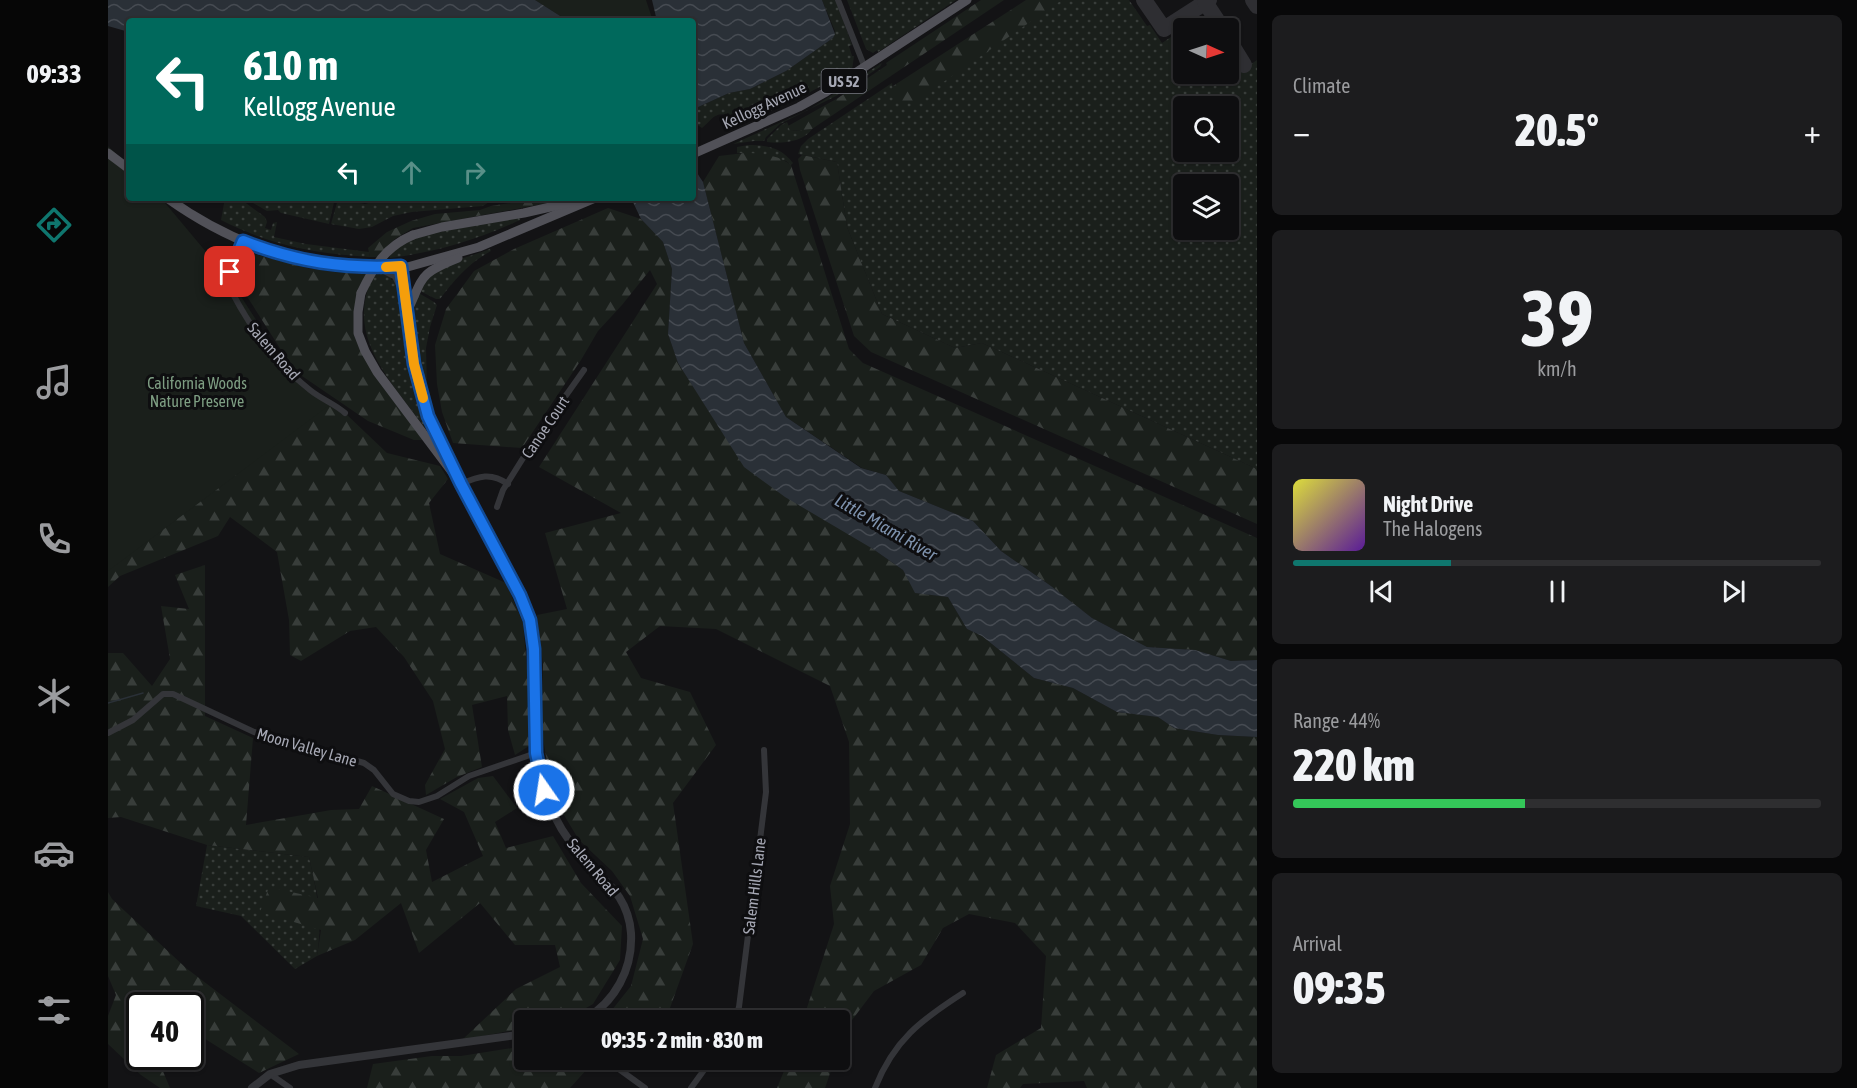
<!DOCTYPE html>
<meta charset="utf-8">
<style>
:root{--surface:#0e0e10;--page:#1c1c1e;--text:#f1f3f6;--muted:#9b9c9f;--line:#2e2e30;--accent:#0f766e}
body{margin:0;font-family:"Asap Condensed",sans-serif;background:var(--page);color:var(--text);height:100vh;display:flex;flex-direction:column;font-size:22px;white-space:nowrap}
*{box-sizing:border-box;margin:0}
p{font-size:20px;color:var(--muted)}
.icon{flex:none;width:33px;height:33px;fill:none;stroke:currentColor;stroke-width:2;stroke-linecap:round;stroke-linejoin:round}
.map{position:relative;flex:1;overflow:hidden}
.side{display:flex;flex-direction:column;gap:15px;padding:15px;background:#080809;width:600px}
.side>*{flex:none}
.banner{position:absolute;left:18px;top:18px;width:570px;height:183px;border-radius:6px;box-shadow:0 2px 4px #0004,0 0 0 2px var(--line);background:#00695c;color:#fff;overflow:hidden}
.needle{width:39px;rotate:93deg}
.tools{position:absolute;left:1065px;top:18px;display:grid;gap:12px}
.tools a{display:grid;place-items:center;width:66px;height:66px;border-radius:6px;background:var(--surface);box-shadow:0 2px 4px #0004,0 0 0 2px var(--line);font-size:30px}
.speed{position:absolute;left:18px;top:992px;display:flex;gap:12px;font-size:30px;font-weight:700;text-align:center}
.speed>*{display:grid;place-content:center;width:78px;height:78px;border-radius:50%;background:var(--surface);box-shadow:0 2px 4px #0004,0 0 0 2px var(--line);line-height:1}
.speed .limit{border:3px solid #111;border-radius:9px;background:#fff;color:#111}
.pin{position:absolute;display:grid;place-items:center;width:51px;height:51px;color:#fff;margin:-26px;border-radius:12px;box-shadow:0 3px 9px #0006}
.me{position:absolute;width:66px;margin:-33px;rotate:347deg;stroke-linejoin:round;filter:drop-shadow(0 0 4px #0008)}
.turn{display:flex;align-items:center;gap:21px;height:126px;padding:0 18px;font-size:27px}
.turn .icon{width:78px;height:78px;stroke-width:2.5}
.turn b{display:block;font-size:42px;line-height:51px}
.lanes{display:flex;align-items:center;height:57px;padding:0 18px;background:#0003;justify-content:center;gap:30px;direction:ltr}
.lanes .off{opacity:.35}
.big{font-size:45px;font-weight:800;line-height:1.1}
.side .tile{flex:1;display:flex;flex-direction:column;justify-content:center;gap:9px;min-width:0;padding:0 21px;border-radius:9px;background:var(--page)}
.side .dial{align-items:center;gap:0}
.dial b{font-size:78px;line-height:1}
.song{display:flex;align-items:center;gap:18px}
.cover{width:72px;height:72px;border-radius:9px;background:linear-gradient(135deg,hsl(60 70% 55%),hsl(270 70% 35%))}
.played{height:6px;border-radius:3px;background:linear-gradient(90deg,var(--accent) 30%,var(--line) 30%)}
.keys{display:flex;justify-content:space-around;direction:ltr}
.heat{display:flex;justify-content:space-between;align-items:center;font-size:33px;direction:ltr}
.charge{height:9px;border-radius:4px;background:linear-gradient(90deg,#34c759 44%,var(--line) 0)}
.trip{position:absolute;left:406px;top:1010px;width:336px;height:60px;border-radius:6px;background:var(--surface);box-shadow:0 2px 4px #0004,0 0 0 2px var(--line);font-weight:800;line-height:60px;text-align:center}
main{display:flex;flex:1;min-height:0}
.tabs{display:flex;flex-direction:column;width:108px;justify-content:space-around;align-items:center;background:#060606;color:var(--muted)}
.tabs .icon{width:42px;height:42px}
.tabs .selected{color:var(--accent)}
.tabs b{font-size:27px;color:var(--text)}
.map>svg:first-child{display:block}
.grass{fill:url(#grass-dots);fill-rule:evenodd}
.forest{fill:url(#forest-firs)}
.park{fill:#1a1f1b}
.water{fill:url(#water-waves)}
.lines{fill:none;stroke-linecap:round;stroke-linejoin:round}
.stream{stroke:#2a3037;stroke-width:1.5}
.taxiway{stroke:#2e2e32;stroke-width:16}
.minor{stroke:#343539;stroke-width:6}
.tertiary{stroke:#343539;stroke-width:8}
.primary{stroke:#515158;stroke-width:9}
.primary-bridge{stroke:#515158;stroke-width:9}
.route-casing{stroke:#114b97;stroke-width:15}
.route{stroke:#1a73e8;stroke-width:10}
.slow{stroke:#f59e0b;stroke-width:10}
.labels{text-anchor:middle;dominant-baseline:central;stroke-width:6;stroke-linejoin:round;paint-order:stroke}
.shield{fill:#0e0e10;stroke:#787a83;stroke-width:1.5}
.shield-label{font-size:15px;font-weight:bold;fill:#a6a8b4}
.street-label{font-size:16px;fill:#a6a8b4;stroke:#0e0e10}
.park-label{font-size:16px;fill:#7e9e83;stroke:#0e0e10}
.water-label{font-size:18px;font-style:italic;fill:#7e92ad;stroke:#0e0e10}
</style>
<main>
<nav class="tabs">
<b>09:33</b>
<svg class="icon selected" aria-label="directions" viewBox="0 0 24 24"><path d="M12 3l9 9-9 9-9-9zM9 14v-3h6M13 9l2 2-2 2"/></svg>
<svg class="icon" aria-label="music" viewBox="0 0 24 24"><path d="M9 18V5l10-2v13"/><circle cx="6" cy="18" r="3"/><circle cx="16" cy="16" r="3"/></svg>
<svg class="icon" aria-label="phone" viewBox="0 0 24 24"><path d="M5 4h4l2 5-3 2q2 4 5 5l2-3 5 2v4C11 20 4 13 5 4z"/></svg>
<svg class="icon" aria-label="climate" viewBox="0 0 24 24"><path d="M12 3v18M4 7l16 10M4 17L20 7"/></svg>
<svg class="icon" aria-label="car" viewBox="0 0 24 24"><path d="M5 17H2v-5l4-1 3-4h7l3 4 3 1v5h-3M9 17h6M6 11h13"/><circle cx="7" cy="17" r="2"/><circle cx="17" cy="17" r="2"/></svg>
<svg class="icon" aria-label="filters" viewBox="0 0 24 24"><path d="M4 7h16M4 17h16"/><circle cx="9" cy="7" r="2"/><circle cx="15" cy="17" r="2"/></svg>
</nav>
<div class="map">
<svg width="1149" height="1088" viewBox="0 0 1149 1088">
<defs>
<pattern id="grass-dots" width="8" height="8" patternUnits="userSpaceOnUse" patternTransform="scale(1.5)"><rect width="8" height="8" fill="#1a1f1b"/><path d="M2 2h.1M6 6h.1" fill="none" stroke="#383d3a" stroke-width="1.8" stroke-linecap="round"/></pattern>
<pattern id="forest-firs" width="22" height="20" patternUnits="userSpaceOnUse" patternTransform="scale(1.5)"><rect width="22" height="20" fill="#1a1f1b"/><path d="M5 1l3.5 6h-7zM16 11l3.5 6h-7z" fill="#383d3a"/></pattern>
<pattern id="water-waves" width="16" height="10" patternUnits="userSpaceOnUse" patternTransform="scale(1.5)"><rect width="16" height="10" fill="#2a3037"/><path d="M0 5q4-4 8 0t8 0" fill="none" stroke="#464b52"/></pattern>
</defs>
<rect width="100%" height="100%" fill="#131315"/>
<g class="grass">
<path d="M714,0H728L744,45L741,46L744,56H746L744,70L685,101L618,130C623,125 625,122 622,116C607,110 603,121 594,128C586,124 582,116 588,108L621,93L642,89L678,71L725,38L727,31Z"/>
<polygon points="739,0 848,0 770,52 769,50 765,53 758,49"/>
<path d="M954,0H1021L1039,26L1042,25L1054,43L1075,29L1076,74H1120L1121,59L1130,73L1149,60V469L874,343L847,348L774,314L739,227L729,162L690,154L693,146L700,139L784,83L785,89ZM1076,106H1120V152H1076ZM1076,184H1120V230H1076Z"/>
<polygon points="774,63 772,67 728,96 672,124 658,137 656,141 646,141 625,144 702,109"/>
<path d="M679,122L683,131L704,129C696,142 673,144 659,142V139L673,125Z"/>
<path d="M640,145C659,145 673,147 685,163L683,165L678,161L636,153H629V147Z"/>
<path d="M117,198H131L157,217L159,222L157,228L163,230L165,223L169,222L166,237L198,244L261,252L262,257C204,253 165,246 113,220Z"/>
<polygon points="148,198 227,198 221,224 173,213 170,210 159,211 145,203"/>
<polygon points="278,198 383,198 381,202 375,206 304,212 285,216 264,227 251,229 223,224 230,199 257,204"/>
<path d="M411,217L412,220C370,240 328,252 282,258L281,254L308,236Z"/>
<path d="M382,249L383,251C361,263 347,279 332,299H328L310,290C322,265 358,258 382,249Z"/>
<path d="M267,273H276L283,277V280L286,279L292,288C299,340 305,385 324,434L322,435C288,385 232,337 267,273Z"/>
<path d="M309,292L326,302L329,305L322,327L318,348L319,388L329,422L355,475C337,451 312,392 310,362C310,354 311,347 310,339C308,323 304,307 309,292Z"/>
<path d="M99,845L201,857C209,893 215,919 209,956L187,969L133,916L88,906Z"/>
</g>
<g class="forest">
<polygon points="873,0 896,0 704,129 682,131 680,126 730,98 779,65 778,63"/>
<polygon points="918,0 954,0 805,103 790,102 785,89 785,86"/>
<polygon points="0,153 21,198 135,313 189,379 237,413 279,453 332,466 340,479 321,503 332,554 398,583 415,623 420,680 421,746 407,755 400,730 399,696 364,705 374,767 349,777 318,795 317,785 337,749 325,701 296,657 268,627 242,631 193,661 182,655 181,620 169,552 122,517 110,536 12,576 0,587"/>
<path d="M636,153C652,153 670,155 683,165L741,349L755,363L1149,538V660L1123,661L1087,650L1039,647L984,618L943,586L893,551L865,521L791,491L778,475L754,468L678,417L636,343L595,182L611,156Z"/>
<polygon points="694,155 729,162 739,227 774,314 847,348 874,343 1149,469 1149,524 763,352 746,336 692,170 690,159"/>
<polygon points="435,198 457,198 440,203 305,228 287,239 269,257 262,257 260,248 279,232 303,221 327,214 372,210 383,206"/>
<polygon points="500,208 533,219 555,242 564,269 560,334 570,363 599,408 765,549 795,570 808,593 840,597 859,629 874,636 926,678 965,688 1009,712 1050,717 1066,728 1110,735 1149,737 1149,1088 979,1088 976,1081 915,1084 912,1088 879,1088 888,1055 933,1028 938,956 907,923 861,914 835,928 813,965 766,991 738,1028 732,1046 732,1020 695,1020 726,924 722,886 742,824 741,742 722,686 608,629 552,626 518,652 533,678 582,692 608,745 565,803 585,944 558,1019 496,1020 523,986 535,939 522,896 504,871 471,840 450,805 440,769 433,725 435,665 429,615 459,609 437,533 513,513 431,467 549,284 542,270 514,305 490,331 473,360 414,448 345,443 334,412 329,384 327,345 338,309 366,271 406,249"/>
<polygon points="138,252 199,268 226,272 258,274 250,339 317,440 306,440 260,421 194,376 175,353 126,276"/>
<polygon points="97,565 97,716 145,738 138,825 223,810 251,809 264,786 336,819 318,850 324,882 375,856 356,812 332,799 370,778 385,776 409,808 387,822 398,848 445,836 473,883 514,926 512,960 485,1004 457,1020 417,1020 417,1028 354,1040 408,989 452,967 447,945 407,945 372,903 311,953 293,903 247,940 209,956 213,930 152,912 161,887 210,898 201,857 99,845 13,817 0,818 0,653 15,653 44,686 62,659 53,606 81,609 67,575"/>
<polygon points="0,892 4,899 78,968 191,1054 151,1073 83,1030 82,1005 32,1005 32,1056 63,1056 54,1069 62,1088 52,1088 33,1075 0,1044 0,1016 8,995 0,976"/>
<polygon points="417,1046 417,1059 530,1059 480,1068 462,1088 259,1088 265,1064 324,1056 353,1056"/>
<polygon points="681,1059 727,1059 717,1088 669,1088"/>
</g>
<g class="park">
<polygon points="427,0 538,0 545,21 460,21"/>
<polygon points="0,146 21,166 21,198 53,198 125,284 174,360 188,375 223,404 0,571"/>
</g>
<g class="water">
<polygon points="0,0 427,0 460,21 21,21 21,32 0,26"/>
<polygon points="544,0 714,0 727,34 725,38 678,71 642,89 621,93 588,108 585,103 585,21 549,21"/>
<polygon points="585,167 595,182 636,343 678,417 753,468 778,475 791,491 865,521 893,551 943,586 984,618 1039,647 1087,650 1123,661 1149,660 1149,737 1110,735 1066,728 1050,717 1009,712 965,688 926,678 874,636 859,629 840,597 807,593 795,570 765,549 677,497 636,467 570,363 560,334 564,269 555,242 533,219 523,198 585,198"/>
</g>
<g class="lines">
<polyline class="stream" points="0,703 35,693"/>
<g class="taxiway">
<polyline points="1036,0 1056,29 1101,0"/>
<polyline points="1145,0 1149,6"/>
<polyline points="1097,2 1114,28"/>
<polyline points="1120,39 1136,65"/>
</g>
<g class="minor">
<polyline points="730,0 757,68"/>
<path d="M135,241L126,266L116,276C137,321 164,360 202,390C213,399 227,404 237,413"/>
<path d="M353,484C371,476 383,472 400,484"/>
<polyline points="389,507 395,490 427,439 476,370"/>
<polyline points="0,733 25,720 55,694 65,694 146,732 256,763 266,770 285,794 301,801 311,802 329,796 361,776 428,753"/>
<polyline points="627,1020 631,1007 658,792 656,750"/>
<polyline points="497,1059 537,1088"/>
<polyline points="162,1074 182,1088"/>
<polyline points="583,1088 604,1059"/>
<path d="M767,1088C786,1040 813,1020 855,993"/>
</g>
<g class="tertiary">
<polyline points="293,266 310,382 320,416 345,469"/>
<polyline points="270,267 288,276 293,287"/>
<path d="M351,479C366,509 382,538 398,568C409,590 420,609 425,634C434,690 419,747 440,801C447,819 457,837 470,851C493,879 520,893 523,933C525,969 507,1002 476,1020"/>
<polyline points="144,1088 162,1074 191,1065 417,1034"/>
</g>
<g class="primary">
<polyline points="0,153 21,169"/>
<polyline points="585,154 691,107 718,92 859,0"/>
<path d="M59,198C132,250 203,271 293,266L296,268L371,247L487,198"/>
<polyline points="305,235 334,227 416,213 473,200"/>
<polyline points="253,293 250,312 250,333 257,351 269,372 353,484"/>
<path d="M299,312C316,276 310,274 350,258"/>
</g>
<path class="primary-bridge" d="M253,293C266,266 277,247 305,235"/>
</g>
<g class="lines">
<defs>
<path id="route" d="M122,272L135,241C188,262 236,269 293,266L306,364L320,416L353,484L412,595L422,620L426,649L428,753L436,790"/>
</defs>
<use href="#route" class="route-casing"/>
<use href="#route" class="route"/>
<polyline class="slow" points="278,267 293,266 306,364 315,398"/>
</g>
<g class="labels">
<rect class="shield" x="713.5" y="69" width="45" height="24" rx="4.5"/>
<g class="shield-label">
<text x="736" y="81">US 52</text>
</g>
<g class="street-label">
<text transform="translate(656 105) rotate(-25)">Kellogg Avenue</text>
<text transform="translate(166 351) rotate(49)">Salem Road</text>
<text transform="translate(437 427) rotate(-56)">Canoe Court</text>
<text transform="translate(199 747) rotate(16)">Moon Valley Lane</text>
<text transform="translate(485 867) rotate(50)">Salem Road</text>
<text transform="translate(646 886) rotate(-83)">Salem Hills Lane</text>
</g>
<g class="park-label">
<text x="89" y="383">California Woods<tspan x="89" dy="18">Nature Preserve</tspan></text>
</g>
<g class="water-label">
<text transform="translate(778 527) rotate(30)">Little Miami River</text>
</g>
</g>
</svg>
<div class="tools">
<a><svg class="needle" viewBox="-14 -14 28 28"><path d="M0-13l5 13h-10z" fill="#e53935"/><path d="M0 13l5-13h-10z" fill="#9b9c9f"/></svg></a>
<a><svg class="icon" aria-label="search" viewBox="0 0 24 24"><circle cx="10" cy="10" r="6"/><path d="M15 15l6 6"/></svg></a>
<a><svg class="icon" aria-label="layers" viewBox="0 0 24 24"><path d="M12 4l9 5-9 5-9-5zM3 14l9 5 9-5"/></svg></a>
</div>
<div class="speed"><div class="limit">40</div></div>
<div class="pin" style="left:122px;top:272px;background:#d93025"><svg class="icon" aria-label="arrive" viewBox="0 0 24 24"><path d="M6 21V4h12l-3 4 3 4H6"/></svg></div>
<svg class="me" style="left:436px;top:790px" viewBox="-20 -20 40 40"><circle r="17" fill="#1a73e8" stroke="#fff" stroke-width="3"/><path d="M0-11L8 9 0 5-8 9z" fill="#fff"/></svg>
<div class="trip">09:35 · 2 min · 830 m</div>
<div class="banner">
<div class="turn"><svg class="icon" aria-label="left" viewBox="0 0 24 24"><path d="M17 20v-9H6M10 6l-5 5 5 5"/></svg><div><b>610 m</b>Kellogg Avenue</div></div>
<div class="lanes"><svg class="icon" aria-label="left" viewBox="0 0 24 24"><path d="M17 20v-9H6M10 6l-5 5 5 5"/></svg><svg class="icon off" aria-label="ahead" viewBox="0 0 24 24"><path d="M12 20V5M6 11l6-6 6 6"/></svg><svg class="icon off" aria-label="right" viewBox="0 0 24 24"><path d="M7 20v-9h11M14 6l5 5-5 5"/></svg></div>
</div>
</div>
<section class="side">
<div class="tile"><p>Climate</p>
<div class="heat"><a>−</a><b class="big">20.5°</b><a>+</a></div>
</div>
<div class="tile dial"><b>39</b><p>km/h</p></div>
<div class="tile">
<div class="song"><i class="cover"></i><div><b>Night Drive</b><p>The Halogens</p></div></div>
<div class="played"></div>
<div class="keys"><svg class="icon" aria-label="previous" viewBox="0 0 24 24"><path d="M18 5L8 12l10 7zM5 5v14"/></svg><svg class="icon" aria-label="pause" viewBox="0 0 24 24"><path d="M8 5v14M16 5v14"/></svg><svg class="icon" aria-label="next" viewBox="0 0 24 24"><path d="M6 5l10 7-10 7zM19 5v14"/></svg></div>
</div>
<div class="tile"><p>Range · 44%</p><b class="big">220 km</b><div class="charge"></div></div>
<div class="tile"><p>Arrival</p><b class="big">09:35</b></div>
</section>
</main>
